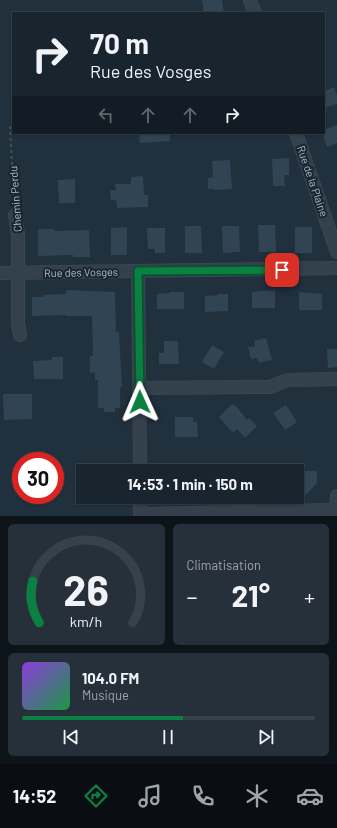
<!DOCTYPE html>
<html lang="fr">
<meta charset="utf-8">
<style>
:root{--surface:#18242e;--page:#25303a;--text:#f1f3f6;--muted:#9fa4aa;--line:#36414a;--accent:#0b8043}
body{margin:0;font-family:Barlow,sans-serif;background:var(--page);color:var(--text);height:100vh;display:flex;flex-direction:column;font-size:15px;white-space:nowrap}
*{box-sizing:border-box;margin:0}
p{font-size:13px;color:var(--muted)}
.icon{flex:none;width:22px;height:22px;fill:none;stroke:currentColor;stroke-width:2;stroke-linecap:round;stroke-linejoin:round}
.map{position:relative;height:516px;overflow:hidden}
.panel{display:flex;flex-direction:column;gap:8px;padding:8px;background:#0d1419;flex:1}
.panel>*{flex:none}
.banner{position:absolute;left:12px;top:12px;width:313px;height:122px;border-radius:0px;box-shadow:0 1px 3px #0004,0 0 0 1px var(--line);background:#18242e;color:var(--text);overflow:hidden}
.speed{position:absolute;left:12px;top:452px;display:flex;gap:8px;font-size:20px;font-weight:700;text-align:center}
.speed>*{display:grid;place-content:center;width:52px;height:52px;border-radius:50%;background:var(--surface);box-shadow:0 1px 3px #0004,0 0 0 1px var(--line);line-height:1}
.speed .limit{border:6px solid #d22;background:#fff;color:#111}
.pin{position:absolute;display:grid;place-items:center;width:34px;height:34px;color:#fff;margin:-17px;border-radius:8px;box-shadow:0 2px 6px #0006}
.me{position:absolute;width:44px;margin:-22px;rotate:359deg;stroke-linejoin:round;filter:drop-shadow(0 0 3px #0008)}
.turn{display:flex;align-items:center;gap:14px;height:84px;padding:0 12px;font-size:18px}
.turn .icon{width:52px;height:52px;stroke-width:2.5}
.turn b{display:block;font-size:28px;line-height:34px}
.lanes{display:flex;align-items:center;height:38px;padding:0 12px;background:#0003;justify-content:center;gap:20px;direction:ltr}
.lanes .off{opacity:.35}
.big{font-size:30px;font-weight:700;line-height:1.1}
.panel .tile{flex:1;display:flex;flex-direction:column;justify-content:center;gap:6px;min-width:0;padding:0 14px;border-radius:6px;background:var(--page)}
.panel .dial{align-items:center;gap:0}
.dial svg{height:104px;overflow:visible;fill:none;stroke:var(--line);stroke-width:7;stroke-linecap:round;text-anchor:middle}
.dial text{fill:var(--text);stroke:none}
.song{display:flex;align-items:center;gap:12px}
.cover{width:48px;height:48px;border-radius:6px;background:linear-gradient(135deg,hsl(270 70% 55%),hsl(140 70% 35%))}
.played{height:4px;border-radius:2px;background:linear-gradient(90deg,var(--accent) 55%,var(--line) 55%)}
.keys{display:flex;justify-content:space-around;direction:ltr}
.heat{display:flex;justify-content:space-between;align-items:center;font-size:22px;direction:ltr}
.panel .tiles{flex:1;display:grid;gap:8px;grid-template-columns:1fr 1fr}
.tile:last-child{grid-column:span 2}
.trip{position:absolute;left:76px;top:464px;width:228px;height:40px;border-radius:0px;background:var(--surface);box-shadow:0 1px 3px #0004,0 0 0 1px var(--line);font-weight:700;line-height:40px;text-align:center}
.tab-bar{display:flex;height:64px;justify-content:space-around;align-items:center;background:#0a0e12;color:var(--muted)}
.tab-bar .icon{width:28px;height:28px}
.tab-bar .current{color:var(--accent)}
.tab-bar b{font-size:18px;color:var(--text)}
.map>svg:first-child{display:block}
.building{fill:#314454}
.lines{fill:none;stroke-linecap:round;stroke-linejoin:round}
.minor-casing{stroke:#404d59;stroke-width:14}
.path{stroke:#3b5655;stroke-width:2;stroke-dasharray:3 3;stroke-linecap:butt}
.minor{stroke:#34414d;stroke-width:13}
.route-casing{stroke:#07532c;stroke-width:10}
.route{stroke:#0b8043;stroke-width:7}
.labels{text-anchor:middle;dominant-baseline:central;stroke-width:4;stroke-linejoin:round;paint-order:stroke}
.street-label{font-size:11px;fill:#afbcc9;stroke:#192632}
</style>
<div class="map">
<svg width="337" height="516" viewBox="0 0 337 516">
<rect width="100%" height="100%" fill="#20303d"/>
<g class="building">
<polygon points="202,0 222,0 224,13 204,13"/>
<polygon points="334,87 337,96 337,104 324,108 324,91"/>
<polygon points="337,125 337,143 327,147 324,138 324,130"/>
<polygon points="139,133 170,133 170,141 140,143"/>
<polygon points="289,158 289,175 284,175 285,186 273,186 272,159"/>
<polygon points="230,160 232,189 214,190 214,189 208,189 208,178 213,177 212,161"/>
<polygon points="143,176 144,195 148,195 148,207 117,208 116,200 111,200 110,190 116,190 115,184 131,184 131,177"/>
<polygon points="75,179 75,203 59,203 58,180"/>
<polygon points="258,225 275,225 276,252 259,252"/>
<polygon points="185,226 201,226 202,253 185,253"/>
<polygon points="222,226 239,226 240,252 223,253"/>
<polygon points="127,227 127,255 111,255 111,228"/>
<rect x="295" y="227" width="17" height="26"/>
<polygon points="147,228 165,228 165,253 155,253 155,249 148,249"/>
<polygon points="38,229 54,229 55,231 89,230 90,257 73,257 73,255 38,256"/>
<polygon points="66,290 115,292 116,332 119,332 122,387 120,387 120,408 115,408 115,412 104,412 104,408 98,408 98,380 95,380 95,372 90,373 90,356 93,356 92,316 66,316 66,315 32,316 32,297 43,297 43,295 66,294"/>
<polygon points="275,290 275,308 252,308 252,292"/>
<polygon points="170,292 184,292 184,309 157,309 157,294 170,293"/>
<polygon points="299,292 322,294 322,310 299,310"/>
<polygon points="218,294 228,294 228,311 205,312 205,296 218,295"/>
<polygon points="266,338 272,360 259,363 257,358 251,359 248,347 255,346 254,341"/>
<polygon points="164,341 178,341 179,364 159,364 159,353 164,353"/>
<polygon points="212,345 224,352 214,369 202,362"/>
<polygon points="327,349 337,349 337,367 328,368"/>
<polygon points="52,357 63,357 63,379 34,379 33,361 52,360"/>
<polygon points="3,394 32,394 32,419 4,420"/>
<polygon points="232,404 236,406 247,420 249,418 257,426 245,438 237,429 233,433 219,417"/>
<polygon points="286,405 297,422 285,430 273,413"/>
<polygon points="175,417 193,417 193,422 197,422 198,437 175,437"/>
<polygon points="306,471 317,471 317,483 307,494 297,494 297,480"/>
</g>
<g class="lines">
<defs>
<g id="minor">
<polyline points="250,0 255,13"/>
<polyline points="296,133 337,252"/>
<polyline points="15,215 18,235 18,323 20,335"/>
<polyline points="138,271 140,471"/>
<polyline points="0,273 337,268"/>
<polyline points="139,388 270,387 288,380 337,379"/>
<polyline points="140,497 140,516"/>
<polyline points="140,514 336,510"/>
<polyline points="336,516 337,496"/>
</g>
</defs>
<use href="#minor" class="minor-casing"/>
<polyline class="path" points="10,126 14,203"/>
<use href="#minor" class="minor"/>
</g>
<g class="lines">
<defs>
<polyline id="route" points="140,402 138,271 282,270"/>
</defs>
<use href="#route" class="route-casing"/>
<use href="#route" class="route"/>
</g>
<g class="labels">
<g class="street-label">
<text transform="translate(313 181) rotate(71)">Rue de la Plaine</text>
<text transform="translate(15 199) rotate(-94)">Chemin Perdu</text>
<text transform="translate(81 272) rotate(-1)">Rue des Vosges</text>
</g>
</g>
</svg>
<div class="speed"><div class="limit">30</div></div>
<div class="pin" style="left:282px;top:270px;background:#d93025"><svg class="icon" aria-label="arrive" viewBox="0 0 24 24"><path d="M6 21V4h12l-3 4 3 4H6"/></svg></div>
<svg class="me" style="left:140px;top:402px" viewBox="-20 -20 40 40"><path d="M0-17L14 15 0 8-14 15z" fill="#0b8043" stroke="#fff" stroke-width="4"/></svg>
<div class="trip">14:53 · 1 min · 150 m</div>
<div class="banner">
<div class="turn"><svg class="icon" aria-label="right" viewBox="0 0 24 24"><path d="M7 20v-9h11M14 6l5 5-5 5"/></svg><div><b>70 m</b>Rue des Vosges</div></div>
<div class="lanes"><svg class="icon off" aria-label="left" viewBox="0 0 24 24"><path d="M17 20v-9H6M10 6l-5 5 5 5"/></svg><svg class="icon off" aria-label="ahead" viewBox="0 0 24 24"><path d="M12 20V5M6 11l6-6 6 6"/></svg><svg class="icon off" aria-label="ahead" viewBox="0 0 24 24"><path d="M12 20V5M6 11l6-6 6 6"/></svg><svg class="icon" aria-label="right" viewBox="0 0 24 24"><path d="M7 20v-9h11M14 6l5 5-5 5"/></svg></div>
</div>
</div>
<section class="panel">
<div class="tiles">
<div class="tile dial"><svg viewBox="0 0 100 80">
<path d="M14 69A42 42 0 1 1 86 69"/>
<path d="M14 69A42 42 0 0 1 9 37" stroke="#0b8043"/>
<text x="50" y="56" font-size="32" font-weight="700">26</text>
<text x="50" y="72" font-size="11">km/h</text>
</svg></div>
<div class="tile"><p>Climatisation</p>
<div class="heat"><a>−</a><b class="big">21°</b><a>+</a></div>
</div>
<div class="tile">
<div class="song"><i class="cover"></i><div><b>104.0 FM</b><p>Musique</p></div></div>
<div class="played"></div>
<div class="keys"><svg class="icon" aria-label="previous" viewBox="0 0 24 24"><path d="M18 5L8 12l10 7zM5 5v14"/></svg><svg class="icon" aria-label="pause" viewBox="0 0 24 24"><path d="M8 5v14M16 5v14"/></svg><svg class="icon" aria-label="next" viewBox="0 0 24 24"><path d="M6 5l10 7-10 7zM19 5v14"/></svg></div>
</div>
</div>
</section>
<nav class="tab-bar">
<b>14:52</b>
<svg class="icon current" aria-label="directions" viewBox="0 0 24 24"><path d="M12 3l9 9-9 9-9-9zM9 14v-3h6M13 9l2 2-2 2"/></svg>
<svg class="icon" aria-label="music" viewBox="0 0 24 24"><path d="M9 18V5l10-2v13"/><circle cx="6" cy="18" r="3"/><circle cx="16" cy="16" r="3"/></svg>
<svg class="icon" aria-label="phone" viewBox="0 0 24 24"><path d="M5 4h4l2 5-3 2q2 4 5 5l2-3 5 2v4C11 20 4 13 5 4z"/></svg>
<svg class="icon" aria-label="climate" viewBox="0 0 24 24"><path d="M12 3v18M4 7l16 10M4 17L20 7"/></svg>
<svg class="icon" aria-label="car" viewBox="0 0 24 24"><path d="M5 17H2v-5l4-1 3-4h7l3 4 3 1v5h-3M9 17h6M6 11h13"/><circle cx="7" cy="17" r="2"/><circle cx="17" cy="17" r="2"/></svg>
</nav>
